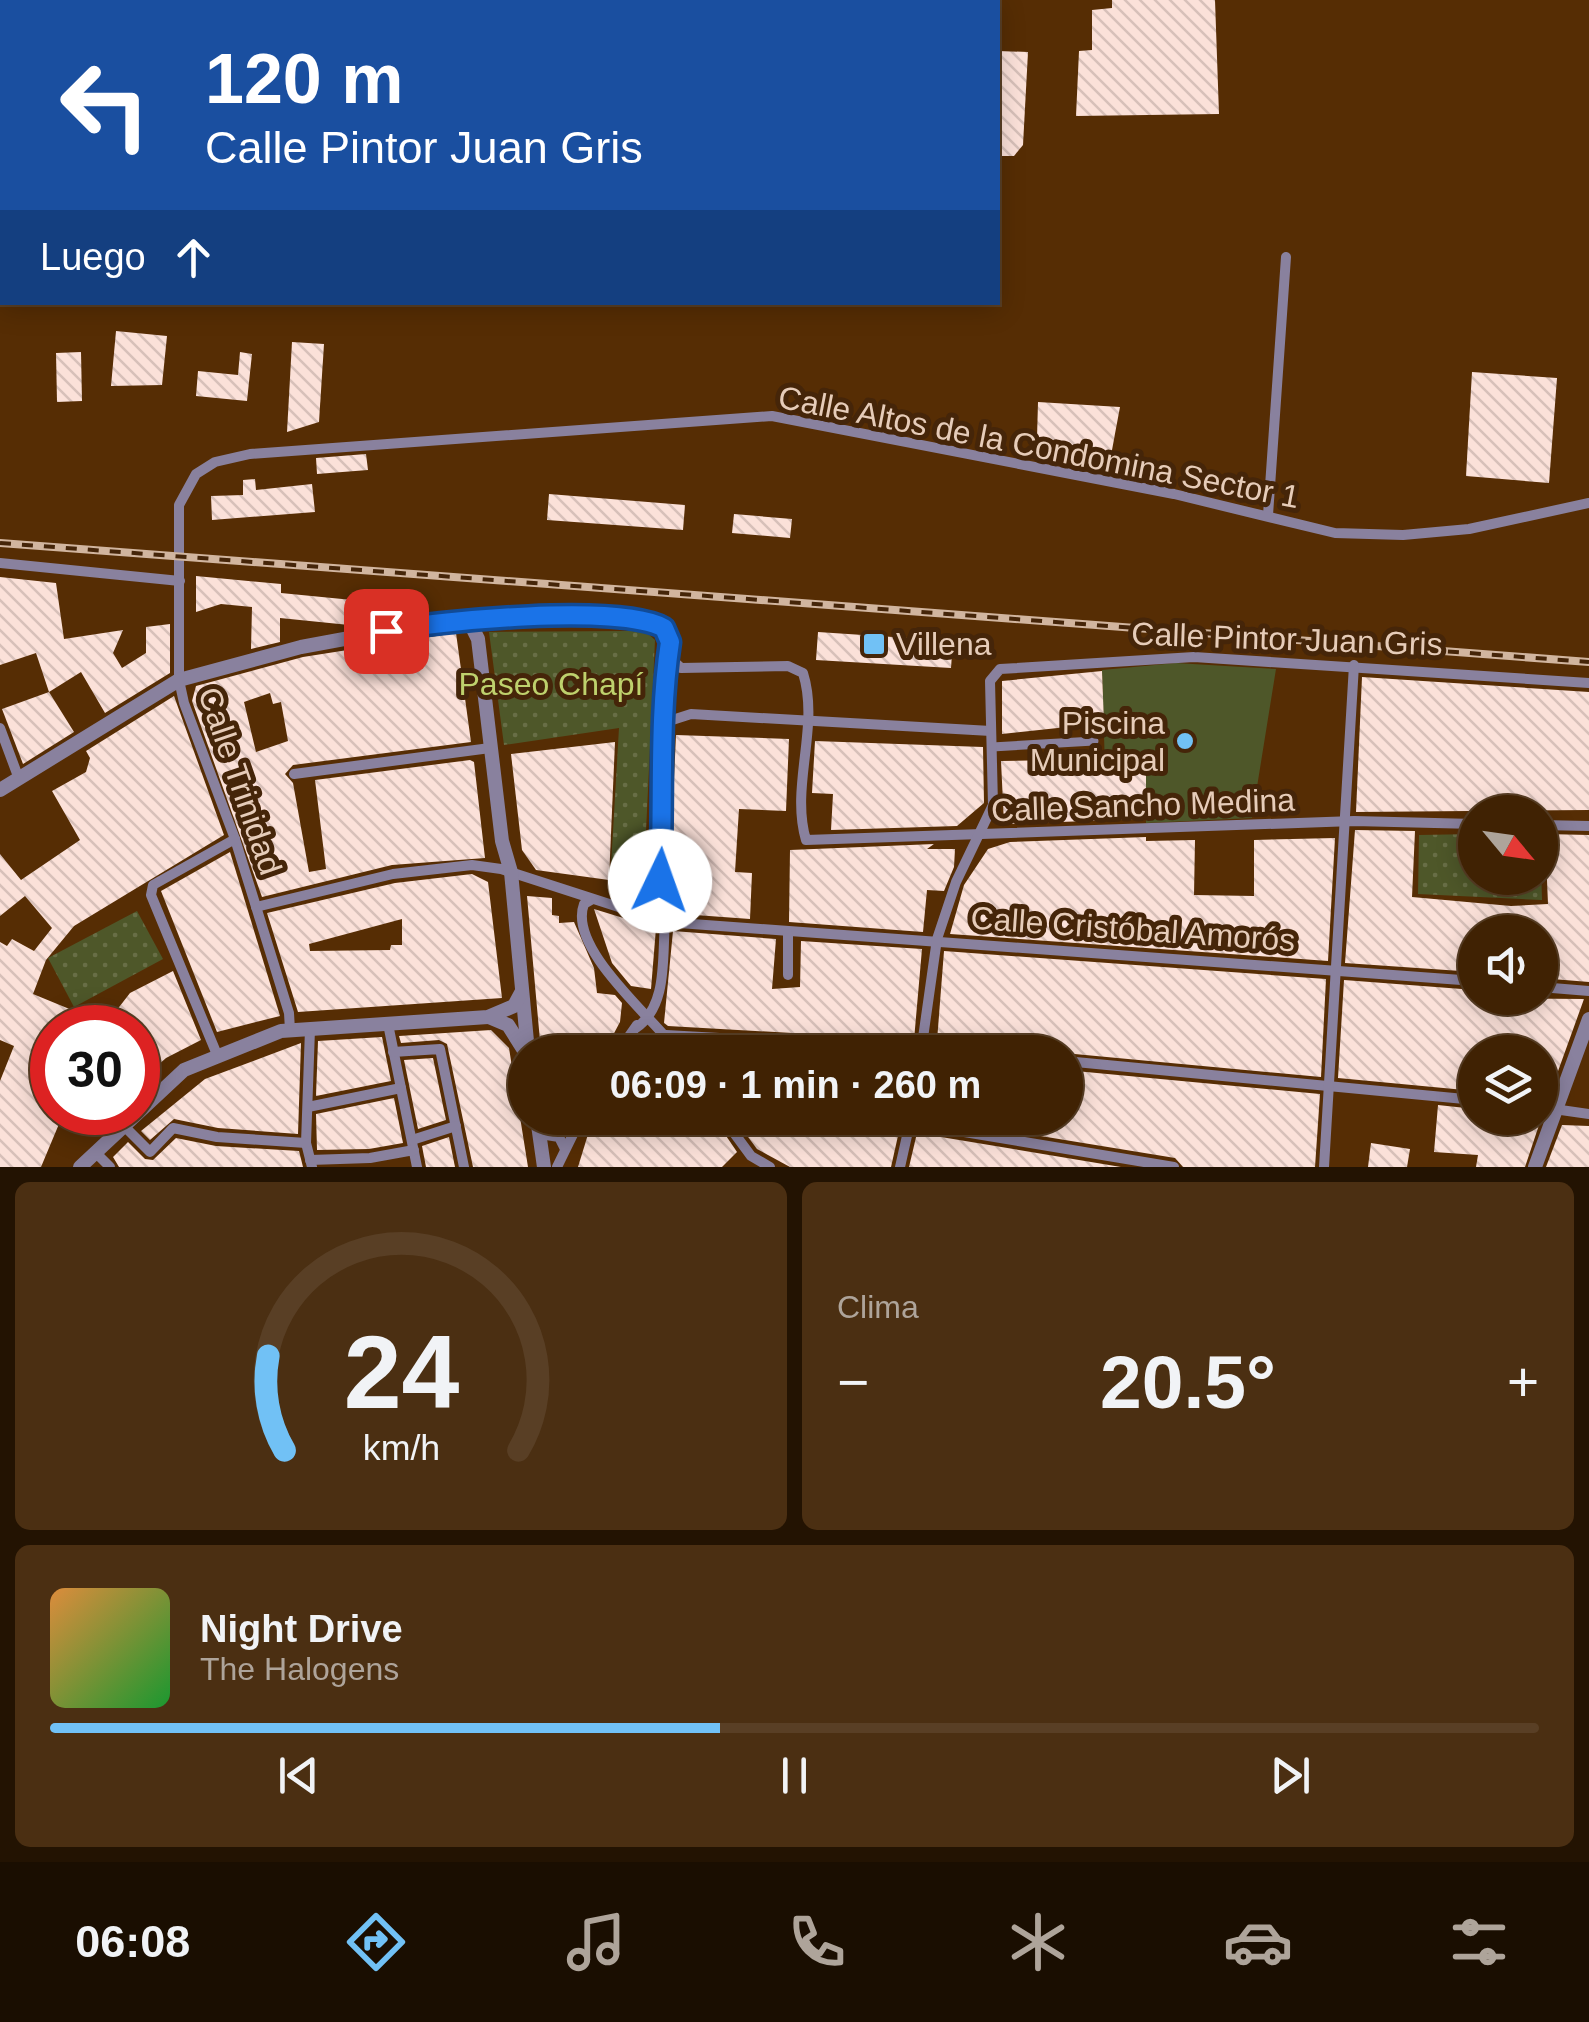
<!DOCTYPE html>
<html lang="es">
<meta charset="utf-8">
<style>
:root{--surface:#402203;--page:#4b2f12;--text:#f1f3f6;--muted:#aea49a;--line:#593f25;--accent:#71c1f5}
body{margin:0;font-family:Arial,sans-serif;background:var(--page);color:var(--text);height:100vh;display:flex;flex-direction:column;font-size:38px;white-space:nowrap}
*{box-sizing:border-box;margin:0}
p{font-size:32px;color:var(--muted)}
.icon{flex:none;width:55px;height:55px;fill:none;stroke:currentColor;stroke-width:2;stroke-linecap:round;stroke-linejoin:round}
.map{position:relative;height:1167px;overflow:hidden}
.panel{display:flex;flex-direction:column;gap:15px;padding:15px;background:#231302;flex:1}
.panel>*{flex:none}
.top-card{position:absolute;left:0px;top:0px;width:1000px;height:305px;box-shadow:0 5px 25px #0003,0 0 0 2px var(--line);background:#1a4fa0;color:#fff;overflow:hidden}
.needle{width:65px;rotate:119deg}
.controls{position:absolute;left:1458px;top:795px;display:grid;gap:20px}
.controls a{display:grid;place-items:center;width:100px;height:100px;border-radius:50%;background:var(--surface);box-shadow:0 5px 25px #0003,0 0 0 2px var(--line);font-size:50px}
.speed{position:absolute;left:30px;top:1005px;display:flex;gap:20px;font-size:50px;font-weight:700;text-align:center}
.speed>*{display:grid;place-content:center;width:130px;height:130px;border-radius:50%;background:var(--surface);box-shadow:0 5px 25px #0003,0 0 0 2px var(--line);line-height:1}
.speed .limit{border:15px solid #d22;background:#fff;color:#111}
.pin{position:absolute;display:grid;place-items:center;width:85px;height:85px;color:#fff;margin:-42px;border-radius:20px;box-shadow:0 5px 15px #0006}
.me{position:absolute;width:110px;margin:-55px;rotate:3deg;stroke-linejoin:round;filter:drop-shadow(0 0 8px #0008)}
.turn{display:flex;align-items:center;gap:35px;height:210px;padding:0 40px;font-size:45px}
.turn .icon{width:130px;height:130px;stroke-width:2.5}
.turn b{display:block;font-size:70px;line-height:85px}
.then{display:flex;align-items:center;height:95px;padding:0 40px;background:#0003;gap:20px;font-size:38px}
.big{font-size:75px;font-weight:800;line-height:1.1}
.panel .card{flex:1;display:flex;flex-direction:column;justify-content:center;gap:15px;min-width:0;padding:0 35px;border-radius:15px;background:var(--page)}
.panel .dial{align-items:center;gap:0}
.dial svg{height:260px;overflow:visible;fill:none;stroke:var(--line);stroke-width:7;stroke-linecap:round;text-anchor:middle}
.dial text{fill:var(--text);stroke:none}
.song{display:flex;align-items:center;gap:30px}
.cover{width:120px;height:120px;border-radius:15px;background:linear-gradient(135deg,hsl(30 70% 55%),hsl(130 70% 35%))}
.played{height:10px;border-radius:5px;background:linear-gradient(90deg,var(--accent) 45%,var(--line) 45%)}
.keys{display:flex;justify-content:space-around;direction:ltr}
.heat{display:flex;justify-content:space-between;align-items:center;font-size:55px;direction:ltr}
.panel .tiles{flex:1;display:grid;gap:15px;grid-template-columns:1fr 1fr}
.card:last-child{grid-column:span 2}
.trip{position:absolute;left:508px;top:1035px;width:575px;height:100px;border-radius:50px;background:var(--surface);box-shadow:0 5px 25px #0003,0 0 0 2px var(--line);font-weight:800;line-height:100px;text-align:center}
.tab-bar{display:flex;height:160px;justify-content:space-around;align-items:center;background:#1a0e01;color:var(--muted)}
.tab-bar .icon{width:70px;height:70px}
.tab-bar .selected{color:var(--accent)}
.tab-bar b{font-size:45px;color:var(--text)}
.map>svg:first-child{display:block}
.grass{fill:url(#grass-dots)}
.pitch{fill:#4e5729}
.building{fill:url(#building-back-hatch);fill-rule:evenodd}
.lines{fill:none;stroke-linecap:round;stroke-linejoin:round}
.pedestrian{stroke:#89819e;stroke-width:9}
.minor{stroke:#89819e;stroke-width:10}
.tertiary{stroke:#89819e;stroke-width:14}
.rail-casing{stroke:#d1b59f;stroke-width:8}
.rail{stroke:#452509;stroke-width:4;stroke-dasharray:11;stroke-linecap:butt}
.route-casing{stroke:#114b97;stroke-width:25}
.route{stroke:#1a73e8;stroke-width:18}
.poi-dot{fill:#71c1f5;stroke:#452509;stroke-width:4}
.labels{text-anchor:middle;dominant-baseline:central;stroke-width:10;stroke-linejoin:round;paint-order:stroke}
.street-label{font-size:32px;fill:#e6ccb9;stroke:#452509}
.poi-label{font-size:32px;fill:#e6ccb9;stroke:#452509;text-anchor:start}
.park-label{font-size:32px;fill:#bed16d;stroke:#452509}
</style>
<div class="map">
<svg width="1589" height="1167" viewBox="0 0 1589 1167">
<defs>
<pattern id="grass-dots" width="8" height="8" patternUnits="userSpaceOnUse" patternTransform="scale(2.5)"><rect width="8" height="8" fill="#4e5729"/><path d="M2 2h.1M6 6h.1" fill="none" stroke="#686e46" stroke-width="1.8" stroke-linecap="round"/></pattern>
<pattern id="building-back-hatch" width="6" height="6" patternUnits="userSpaceOnUse" patternTransform="scale(2.5)"><rect width="6" height="6" fill="#fbe1d9"/><path d="M-1 5l2 2M0 0l6 6M5-1l2 2" fill="none" stroke="#d7c0b9"/></pattern>
</defs>
<rect width="100%" height="100%" fill="#562d04"/>
<g class="grass">
<polygon points="631,631 646,632 655,640 644,874 638,886 629,892 611,892 610,883 619,728 504,745 489,632"/>
<polygon points="1475,834 1475,878 1540,878 1540,834 1542,900 1418,894 1419,835"/>
<polygon points="137,911 163,959 74,1007 48,958"/>
</g>
<polygon class="pitch" points="1176,663 1276,669 1252,818 1146,823 1145,770 1105,768 1102,670"/>
<g class="building">
<polygon points="1112,0 1215,0 1219,114 1076,116 1079,51 1092,50 1092,10 1112,8"/>
<polygon points="998,51 1028,52 1023,145 1014,156 998,156"/>
<polygon points="116,331 167,336 162,385 111,386"/>
<polygon points="292,342 324,344 319,422 287,432"/>
<polygon points="81,352 82,401 57,402 56,353"/>
<polygon points="240,352 252,354 247,401 196,396 198,371 238,375"/>
<polygon points="1472,372 1557,378 1549,483 1466,476"/>
<polygon points="1038,402 1120,407 1109,466 1044,448 1037,438"/>
<polygon points="366,454 368,470 317,474 316,458"/>
<polygon points="255,479 256,490 312,484 315,512 212,520 211,496 243,495 243,480"/>
<polygon points="549,494 685,505 683,530 547,520"/>
<polygon points="734,514 792,519 790,538 732,533"/>
<polygon points="196,576 281,584 281,593 383,603 381,621 359,626 280,618 280,642 251,649 252,607 221,604 196,612"/>
<polygon points="0,577 56,583 64,639 123,630 113,653 122,668 146,653 146,627 170,624 170,673 105,713 81,672 49,692 36,653 0,665"/>
<polygon points="818,632 953,641 951,668 816,660"/>
<path d="M456,633L471,742L293,765L285,774L293,783L309,872L326,869L315,780L470,760L474,762L485,858L392,865L262,897L192,701L196,686L303,657ZM270,693L273,704L281,702L288,741L256,752L244,702Z"/>
<polygon points="1102,671 1104,723 1002,734 1002,681"/>
<polygon points="1362,677 1589,692 1589,810 1356,812"/>
<polygon points="49,692 74,732 23,764 2,709"/>
<polygon points="174,696 224,835 74,926 46,960 33,994 106,1024 130,993 173,971 201,1040 166,1058 138,1083 138,1028 52,1028 52,1112 64,1112 41,1167 0,1167 0,1081 14,1046 0,1040 0,942 7,946 12,939 34,951 52,928 25,896 0,916 0,854 21,880 80,840 52,791 86,772 90,758 86,751"/>
<polygon points="676,735 789,739 786,811 739,809 735,872 752,873 750,919 668,913"/>
<polygon points="815,741 983,747 984,803 957,826 831,830 833,794 812,793"/>
<polygon points="615,742 609,880 536,870 522,850 511,754"/>
<polygon points="1105,759 1106,768 1146,769 1146,819 1004,824 1001,761"/>
<polygon points="1355,830 1415,831 1412,897 1511,906 1548,904 1545,834 1589,835 1589,982 1540,978 1540,932 1475,932 1475,972 1345,963"/>
<polygon points="1146,837 1146,841 1195,840 1194,895 1254,896 1254,840 1335,838 1328,961 950,934 964,885 988,849 1010,842"/>
<polygon points="934,844 927,849 955,849 954,867 944,891 927,890 923,932 789,922 790,850"/>
<polygon points="230,852 280,1016 217,1032 161,891"/>
<path d="M472,874L488,882L502,998L298,1012L267,913L395,883ZM402,919V945H391L390,950L310,951L309,944Z"/>
<polygon points="527,896 552,898 552,915 559,916 559,923 574,922 594,968 597,993 615,995 622,1003 620,1022 604,1052 541,1052"/>
<polygon points="594,909 656,928 651,989 631,986 612,963"/>
<polygon points="673,931 776,939 772,989 800,987 801,941 922,949 914,1040 668,1026 664,1023"/>
<polygon points="944,951 1326,979 1321,1077 937,1041"/>
<polygon points="1344,980 1475,990 1475,998 1584,999 1548,1099 1540,1098 1540,1052 1475,1052 1475,1091 1338,1078"/>
<polygon points="491,1030 509,1048 528,1167 473,1167 447,1044 439,1040 401,1043 399,1036"/>
<polygon points="382,1037 391,1081 316,1096 318,1041"/>
<polygon points="301,1043 298,1134 218,1128 174,1119 150,1140 141,1131 205,1079"/>
<polygon points="433,1058 446,1120 418,1129 404,1060"/>
<polygon points="1065,1070 1320,1094 1315,1167 1183,1167 1175,1158 930,1118 1065,1118"/>
<polygon points="394,1098 403,1143 369,1149 317,1150 316,1114"/>
<polygon points="1438,1105 1475,1109 1475,1118 1542,1116 1525,1167 1476,1167 1478,1155 1434,1152"/>
<polygon points="593,1118 714,1118 737,1152 722,1167 578,1167"/>
<polygon points="734,1118 902,1118 891,1167 790,1167 757,1149"/>
<polygon points="1562,1125 1589,1126 1589,1167 1546,1167"/>
<polygon points="917,1133 1121,1167 909,1167"/>
<polygon points="449,1137 455,1167 426,1167 422,1146"/>
<polygon points="176,1138 216,1146 299,1151 303,1167 119,1167 113,1157 128,1142 145,1159 153,1160"/>
<polygon points="1371,1143 1410,1149 1407,1167 1368,1167"/>
</g>
<g class="lines">
<polyline class="pedestrian" points="992,747 1094,741"/>
<g class="minor">
<polyline points="1268,515 1286,257"/>
<polyline points="0,563 180,581"/>
<path d="M470,623C495,610 650,613 669,634L660,884L652,902L633,910"/>
<path d="M668,656L681,668L788,666L803,673C820,727 790,786 806,840L1354,821L1475,824"/>
<polyline points="663,723 691,714 991,731"/>
<polyline points="0,728 19,779"/>
<polyline points="294,774 490,748"/>
<polyline points="1540,825 1589,826"/>
<path d="M591,900L584,904C567,949 655,1019 678,1052"/>
<polyline points="256,907 393,874 472,865 501,869 665,922 1475,981"/>
<polyline points="788,975 788,934"/>
<polyline points="1540,987 1589,991"/>
<polyline points="388,1024 417,1167"/>
<path d="M636,1028C668,1006 662,958 665,922"/>
<polyline points="310,1029 306,1143 312,1167"/>
<polyline points="290,1030 289,1013 235,839 184,703 179,680 179,505 196,474 215,462 250,454 772,416 1174,494 1335,533 1403,535 1469,529 1589,503"/>
<polyline points="666,1035 975,1052"/>
<polyline points="393,1052 440,1049 464,1167"/>
<polyline points="618,1052 637,1025"/>
<polyline points="921,1052 937,939 956,882 993,805 990,681 1000,669 1194,657 1589,683"/>
<polyline points="218,1057 151,895 153,885 235,839"/>
<polyline points="1065,1061 1475,1100"/>
<polyline points="308,1107 401,1088"/>
<polyline points="1540,1107 1589,1114"/>
<polyline points="723,1118 751,1156 770,1167"/>
<polyline points="910,1123 1174,1167"/>
<polyline points="124,1126 150,1152 173,1128 217,1137 306,1143"/>
<polyline points="540,1134 559,1137 565,1149"/>
<polyline points="412,1140 456,1126"/>
<polyline points="95,1152 110,1167"/>
<polyline points="310,1160 370,1158 414,1150"/>
<polyline points="557,1167 581,1118"/>
<polyline points="900,1167 911,1118"/>
<polyline points="1324,1167 1354,665"/>
</g>
<g class="tertiary">
<polyline points="0,790 179,680 301,647 409,627 459,620 470,623 478,639 502,841 511,872 528,1052"/>
<polyline points="489,1017 508,1025 525,1052"/>
<polyline points="537,1118 544,1167"/>
<polyline points="80,1167 184,1070 281,1031 488,1017 514,1006 522,991"/>
<polyline points="1535,1167 1589,1019"/>
</g>
<defs>
<polyline id="rail" points="0,543 1589,662"/>
</defs>
<use href="#rail" class="rail-casing"/>
<use href="#rail" class="rail"/>
</g>
<g class="lines">
<defs>
<path id="route" d="M386,631C438,621 620,603 664,628L670,642C658,721 664,801 660,881"/>
</defs>
<use href="#route" class="route-casing"/>
<use href="#route" class="route"/>
</g>
<g class="poi-dot">
<rect x="862" y="632" width="24" height="24" rx="5"/>
<circle cx="1185" cy="741" r="10"/>
</g>
<g class="labels">
<g class="street-label">
<text transform="translate(1039 447) rotate(11)">Calle Altos de la Condomina Sector 1</text>
<text transform="translate(1287 639) rotate(2)">Calle Pintor Juan Gris</text>
<text transform="translate(240 781) rotate(71)">Calle Trinidad</text>
<text transform="translate(1143 805) rotate(-2)">Calle Sancho Medina</text>
<text transform="translate(1133 929) rotate(4)">Calle Cristóbal Amorós</text>
</g>
<g class="poi-label">
<text x="896" y="644">Villena</text>
<text x="1165" y="723" text-anchor="end">Piscina<tspan x="1165" dy="37">Municipal</tspan></text>
</g>
<g class="park-label">
<text x="551" y="684">Paseo Chapí</text>
</g>
</g>
</svg>
<div class="controls">
<a><svg class="needle" viewBox="-14 -14 28 28"><path d="M0-13l5 13h-10z" fill="#e53935"/><path d="M0 13l5-13h-10z" fill="#aea49a"/></svg></a>
<a><svg class="icon" aria-label="sound" viewBox="0 0 24 24"><path d="M4 9h4l5-4v14l-5-4H4zM17 9q2 3 0 6"/></svg></a>
<a><svg class="icon" aria-label="layers" viewBox="0 0 24 24"><path d="M12 4l9 5-9 5-9-5zM3 14l9 5 9-5"/></svg></a>
</div>
<div class="speed"><div class="limit">30</div></div>
<div class="pin" style="left:386px;top:631px;background:#d93025"><svg class="icon" aria-label="arrive" viewBox="0 0 24 24"><path d="M6 21V4h12l-3 4 3 4H6"/></svg></div>
<svg class="me" style="left:660px;top:881px" viewBox="-20 -20 40 40"><circle r="19" fill="#fff"/><path d="M0-13L10 11 0 6-10 11z" fill="#1a73e8"/></svg>
<div class="trip">06:09 · 1 min · 260 m</div>
<div class="top-card">
<div class="turn"><svg class="icon" aria-label="left" viewBox="0 0 24 24"><path d="M17 20v-9H6M10 6l-5 5 5 5"/></svg><div><b>120 m</b>Calle Pintor Juan Gris</div></div>
<div class="then">Luego<svg class="icon" aria-label="ahead" viewBox="0 0 24 24"><path d="M12 20V5M6 11l6-6 6 6"/></svg></div>
</div>
</div>
<section class="panel">
<div class="tiles">
<div class="card dial"><svg viewBox="0 0 100 80">
<path d="M14 69A42 42 0 1 1 86 69"/>
<path d="M14 69A42 42 0 0 1 9 40" stroke="#71c1f5"/>
<text x="50" y="56" font-size="32" font-weight="700">24</text>
<text x="50" y="72" font-size="11">km/h</text>
</svg></div>
<div class="card"><p>Clima</p>
<div class="heat"><a>−</a><b class="big">20.5°</b><a>+</a></div>
</div>
<div class="card">
<div class="song"><i class="cover"></i><div><b>Night Drive</b><p>The Halogens</p></div></div>
<div class="played"></div>
<div class="keys"><svg class="icon" aria-label="previous" viewBox="0 0 24 24"><path d="M18 5L8 12l10 7zM5 5v14"/></svg><svg class="icon" aria-label="pause" viewBox="0 0 24 24"><path d="M8 5v14M16 5v14"/></svg><svg class="icon" aria-label="next" viewBox="0 0 24 24"><path d="M6 5l10 7-10 7zM19 5v14"/></svg></div>
</div>
</div>
</section>
<nav class="tab-bar">
<b>06:08</b>
<svg class="icon selected" aria-label="directions" viewBox="0 0 24 24"><path d="M12 3l9 9-9 9-9-9zM9 14v-3h6M13 9l2 2-2 2"/></svg>
<svg class="icon" aria-label="music" viewBox="0 0 24 24"><path d="M9 18V5l10-2v13"/><circle cx="6" cy="18" r="3"/><circle cx="16" cy="16" r="3"/></svg>
<svg class="icon" aria-label="phone" viewBox="0 0 24 24"><path d="M5 4h4l2 5-3 2q2 4 5 5l2-3 5 2v4C11 20 4 13 5 4z"/></svg>
<svg class="icon" aria-label="climate" viewBox="0 0 24 24"><path d="M12 3v18M4 7l16 10M4 17L20 7"/></svg>
<svg class="icon" aria-label="car" viewBox="0 0 24 24"><path d="M5 17H2v-5l4-1 3-4h7l3 4 3 1v5h-3M9 17h6M6 11h13"/><circle cx="7" cy="17" r="2"/><circle cx="17" cy="17" r="2"/></svg>
<svg class="icon" aria-label="filters" viewBox="0 0 24 24"><path d="M4 7h16M4 17h16"/><circle cx="9" cy="7" r="2"/><circle cx="15" cy="17" r="2"/></svg>
</nav>
